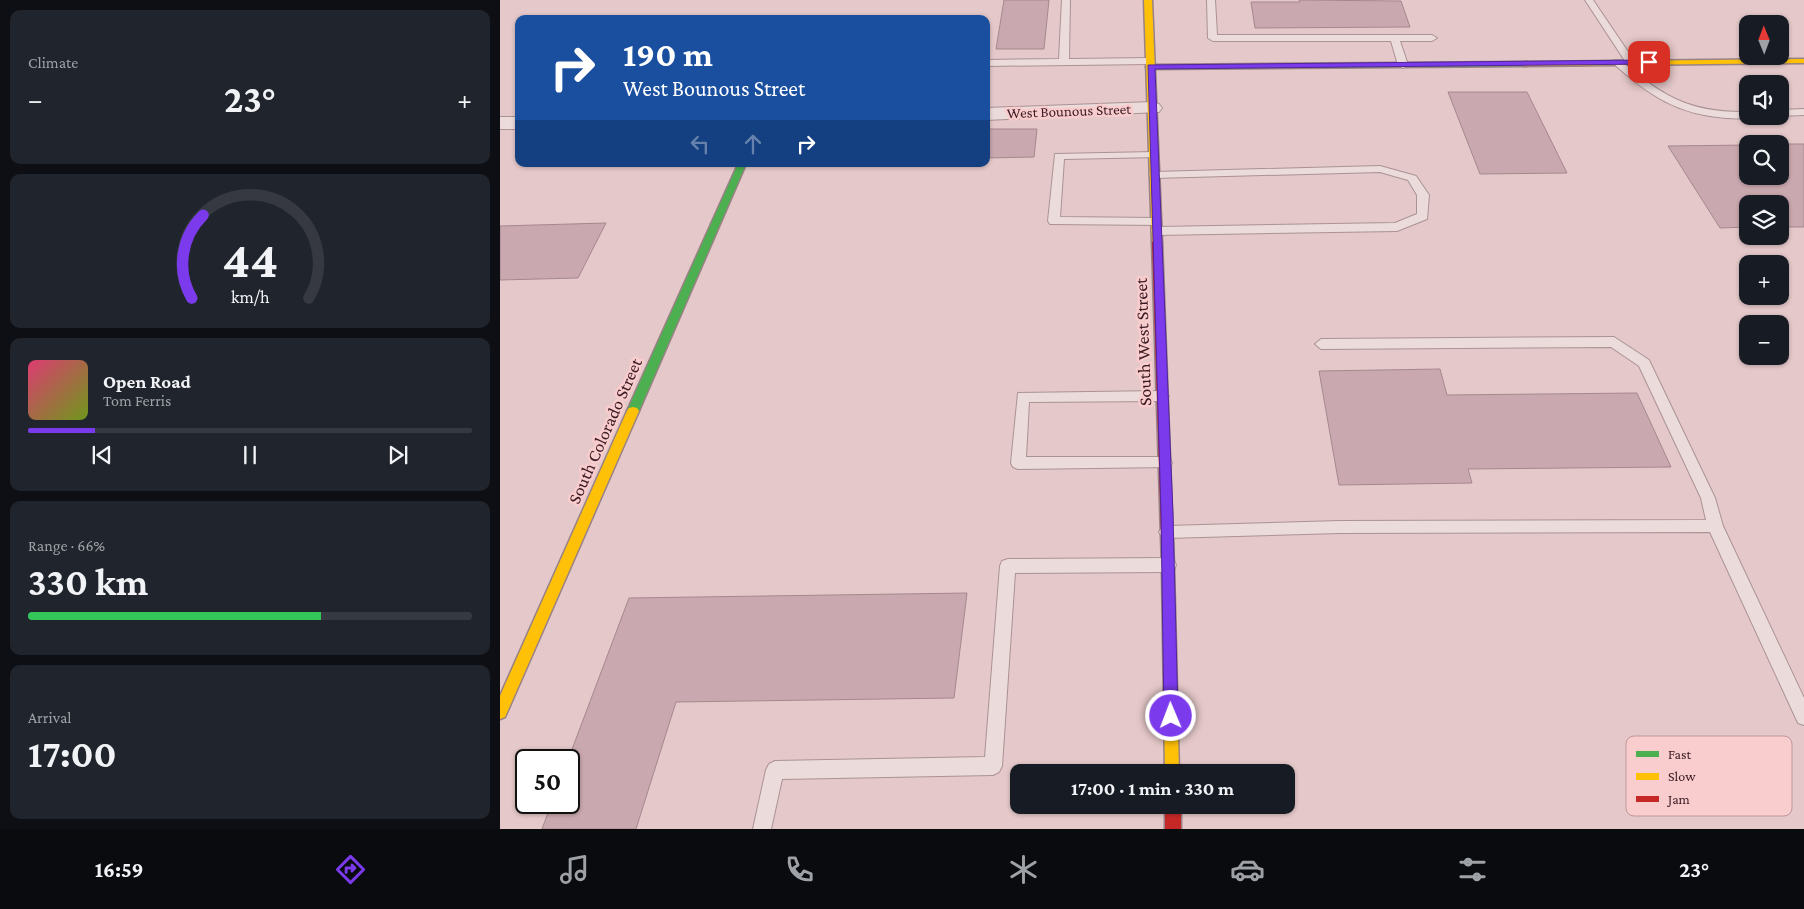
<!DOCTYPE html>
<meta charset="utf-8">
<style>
:root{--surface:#171b24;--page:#20242c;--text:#f1f3f6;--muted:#9ea1a6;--line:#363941;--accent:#7c3aed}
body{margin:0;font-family:"Crimson Pro",serif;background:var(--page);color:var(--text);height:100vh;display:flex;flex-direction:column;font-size:19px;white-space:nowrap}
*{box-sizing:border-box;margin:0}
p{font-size:16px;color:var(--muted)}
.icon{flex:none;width:28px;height:28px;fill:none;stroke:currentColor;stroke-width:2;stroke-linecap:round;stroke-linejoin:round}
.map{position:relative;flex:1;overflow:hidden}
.details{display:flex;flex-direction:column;gap:10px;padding:10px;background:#0d0f14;width:500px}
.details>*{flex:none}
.guide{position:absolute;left:15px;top:15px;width:475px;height:152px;border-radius:10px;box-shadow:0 1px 4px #0004;background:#1a4fa0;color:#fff;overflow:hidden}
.needle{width:32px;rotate:359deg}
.controls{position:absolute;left:1239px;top:15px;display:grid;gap:10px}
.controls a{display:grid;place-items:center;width:50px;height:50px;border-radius:10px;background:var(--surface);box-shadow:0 1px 4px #0004;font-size:25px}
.speed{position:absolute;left:15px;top:749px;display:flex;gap:10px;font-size:25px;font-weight:700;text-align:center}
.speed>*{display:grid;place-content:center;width:65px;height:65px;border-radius:50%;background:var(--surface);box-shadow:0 1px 4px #0004;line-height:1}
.speed .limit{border:2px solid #111;border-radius:8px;background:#fff;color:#111}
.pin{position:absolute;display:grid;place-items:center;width:42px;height:42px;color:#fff;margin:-21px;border-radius:10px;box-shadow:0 2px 8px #0006}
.me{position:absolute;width:55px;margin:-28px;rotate:359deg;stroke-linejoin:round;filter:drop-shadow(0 0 4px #0008)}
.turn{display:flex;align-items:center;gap:18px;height:105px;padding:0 25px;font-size:22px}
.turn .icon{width:65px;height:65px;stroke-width:2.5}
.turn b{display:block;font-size:35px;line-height:42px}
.lanes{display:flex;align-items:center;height:48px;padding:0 25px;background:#0003;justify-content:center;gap:25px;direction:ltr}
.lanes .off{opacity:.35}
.big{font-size:38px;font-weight:700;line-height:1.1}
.details .tile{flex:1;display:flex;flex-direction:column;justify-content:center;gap:8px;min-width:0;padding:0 18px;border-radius:10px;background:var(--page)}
.details .dial{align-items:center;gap:0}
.dial svg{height:130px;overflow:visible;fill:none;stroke:var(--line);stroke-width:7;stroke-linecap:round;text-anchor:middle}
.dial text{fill:var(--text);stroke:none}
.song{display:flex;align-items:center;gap:15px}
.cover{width:60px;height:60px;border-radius:8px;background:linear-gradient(135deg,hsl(340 70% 55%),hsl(80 70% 35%))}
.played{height:5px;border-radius:2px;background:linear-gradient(90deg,var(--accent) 15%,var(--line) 15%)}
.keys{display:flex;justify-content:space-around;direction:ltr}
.heat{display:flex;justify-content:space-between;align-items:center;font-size:28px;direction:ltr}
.charge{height:8px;border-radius:4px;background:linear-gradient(90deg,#34c759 66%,var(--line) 0)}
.trip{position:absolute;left:510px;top:764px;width:285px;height:50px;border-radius:10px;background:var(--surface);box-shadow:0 1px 4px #0004;font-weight:700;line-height:50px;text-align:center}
.tab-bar{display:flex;height:80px;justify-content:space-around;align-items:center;background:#090b0e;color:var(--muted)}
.tab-bar .icon{width:35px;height:35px}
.tab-bar .selected{color:var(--accent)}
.tab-bar b{font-size:22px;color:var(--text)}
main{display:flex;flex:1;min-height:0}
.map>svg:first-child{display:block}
.building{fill:#caa8af;stroke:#a5888e}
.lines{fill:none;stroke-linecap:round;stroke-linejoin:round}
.lane-casing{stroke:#aa9295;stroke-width:2}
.street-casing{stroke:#aa9295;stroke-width:2}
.fast-casing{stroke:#998285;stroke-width:3}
.slow-casing{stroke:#998285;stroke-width:3}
.jam-casing{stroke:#998285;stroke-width:3}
.lane{fill:#ecdbdb;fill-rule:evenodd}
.street{fill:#ecdbdb;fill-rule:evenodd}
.fast{fill:#4caf50;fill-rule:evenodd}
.slow{fill:#ffc107;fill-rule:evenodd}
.jam{fill:#c62828;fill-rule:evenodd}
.route{fill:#7c3aed;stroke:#51269a}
.labels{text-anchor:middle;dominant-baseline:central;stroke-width:5;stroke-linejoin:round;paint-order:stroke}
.far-street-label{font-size:15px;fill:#381a22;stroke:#f9cccd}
.street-label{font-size:18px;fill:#381a22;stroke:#f9cccd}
.key{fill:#f9cccd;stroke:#bf979a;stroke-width:1}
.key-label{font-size:14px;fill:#381a22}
</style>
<main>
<section class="details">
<div class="tile"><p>Climate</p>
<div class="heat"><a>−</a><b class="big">23°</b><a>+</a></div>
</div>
<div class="tile dial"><svg viewBox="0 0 100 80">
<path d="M14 69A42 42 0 1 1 86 69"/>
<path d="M14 69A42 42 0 0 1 21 18" stroke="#7c3aed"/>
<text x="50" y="56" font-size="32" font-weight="700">44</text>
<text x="50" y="72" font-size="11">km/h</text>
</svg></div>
<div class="tile">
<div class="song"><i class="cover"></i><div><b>Open Road</b><p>Tom Ferris</p></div></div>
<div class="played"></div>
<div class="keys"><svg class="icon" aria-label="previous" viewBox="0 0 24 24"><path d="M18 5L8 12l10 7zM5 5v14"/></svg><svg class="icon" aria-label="pause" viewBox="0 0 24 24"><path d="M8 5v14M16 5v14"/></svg><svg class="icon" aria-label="next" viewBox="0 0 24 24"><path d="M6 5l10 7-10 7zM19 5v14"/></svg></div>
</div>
<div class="tile"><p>Range · 66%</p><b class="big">330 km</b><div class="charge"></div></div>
<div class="tile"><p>Arrival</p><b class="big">17:00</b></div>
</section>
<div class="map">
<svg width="1304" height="829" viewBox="0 0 1304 829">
<rect width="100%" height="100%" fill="#e5c8c9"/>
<g class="building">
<polygon points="504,0 549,0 544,49 496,49"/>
<polygon points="799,0 901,1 910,27 755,28 751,2 800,2"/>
<polygon points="948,92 1027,92 1067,173 980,174"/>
<polygon points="486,129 537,129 534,157 486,158"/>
<polygon points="1280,144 1304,144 1304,227 1280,227 1280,204 1248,204 1248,227 1220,228 1168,146 1248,145 1248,176 1280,176"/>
<polygon points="106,223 78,278 0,280 0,226"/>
<polygon points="940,369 947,395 1137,393 1171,467 968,469 972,483 839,485 819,371"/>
<polygon points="467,593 454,698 176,702 136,829 42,829 52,802 69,802 68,760 129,598"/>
</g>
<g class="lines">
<defs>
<g id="lane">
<polygon points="562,0 570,0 569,59 650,58 655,61 650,64 486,66 486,60 559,59"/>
<polygon points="707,0 715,0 717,35 932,35 937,38 932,41 900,41 908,65 903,68 898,65 891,41 713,41 708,38"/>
<polygon points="1085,0 1093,0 1135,62 1133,64 1127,64"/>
<path d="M1114,60H1120C1163,97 1190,113 1248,112V116H1252C1245,120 1234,118 1226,118C1177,114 1150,96 1114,64Z"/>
<polygon points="1304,109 1304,115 1280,116 1280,110"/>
<polygon points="654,152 659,155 658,157 564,159 560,217 656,218 660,219 660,225 550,224 548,221 555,154"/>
<polygon points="880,166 916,176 929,195 927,219 897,231 657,235 651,231 657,227 895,223 917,214 917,195 908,180 880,172 654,178 649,175 654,172"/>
<polygon points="1114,337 1149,360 1215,498 1223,526 1304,698 1304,725 1298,723 1210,532 840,533 667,538 662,537 659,532 662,527 667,526 840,521 1206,520 1201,498 1139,366 1111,347 821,349 815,344 821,339"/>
<polygon points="662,391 669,396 662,401 529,402 526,457 665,457 670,459 672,463 670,467 518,469 513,467 511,463 518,393"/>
<polygon points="668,558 674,560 676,565 674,570 668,572 515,573 502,766 499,772 493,775 282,779 271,829 253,829 266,770 269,764 275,761 485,757 500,566 502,561 508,559"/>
</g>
<g id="street">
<polygon points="652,102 659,104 662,108 659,112 486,120 486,108"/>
<rect x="0" y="117" width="19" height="12"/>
</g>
<g id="fast">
<polygon points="1024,62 1027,62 1027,66 650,69 646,67 650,65"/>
<polygon points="238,164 246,164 139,411 137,414 129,414 127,411"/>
</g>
<g id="slow">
<polygon points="644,0 652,0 662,242 657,245 652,242"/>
<polygon points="1304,59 1304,63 1024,66 1020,64 1024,62"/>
<polygon points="133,407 137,408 139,411 5,717 0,719 0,696 127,411 129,408"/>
<polygon points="668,562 673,564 674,568 679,772 665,772 662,568 663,564"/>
</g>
<g id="jam">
<polygon points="657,239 662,242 674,568 673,572 668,574 663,572 662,568 652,242"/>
<rect x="665" y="805" width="16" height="24"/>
</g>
</defs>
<use href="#lane" class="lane-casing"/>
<use href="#street" class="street-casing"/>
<use href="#fast" class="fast-casing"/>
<use href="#slow" class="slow-casing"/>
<use href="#jam" class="jam-casing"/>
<use href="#lane" class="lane"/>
<use href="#street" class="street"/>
<use href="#fast" class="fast"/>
<use href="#slow" class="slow"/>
<use href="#jam" class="jam"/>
</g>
<polygon class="route" points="1149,60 1153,62 1152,64 655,69 673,514 678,716 676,721 671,723 666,721 664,716 661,514 648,65"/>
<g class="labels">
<g class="far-street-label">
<text transform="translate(569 111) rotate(-2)">West Bounous Street</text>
</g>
<g class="street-label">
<text transform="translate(643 342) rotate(-92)">South West Street</text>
<text transform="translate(105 431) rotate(-66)">South Colorado Street</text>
</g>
</g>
<rect x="1126" y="736" width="166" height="80" rx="8" class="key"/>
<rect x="1136" y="751" width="23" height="6" fill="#4caf50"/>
<rect x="1136" y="773" width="23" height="7" fill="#ffc107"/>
<rect x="1136" y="796" width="23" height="6" fill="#c62828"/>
<g class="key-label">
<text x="1168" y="759">Fast</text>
<text x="1168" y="781">Slow</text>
<text x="1168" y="804">Jam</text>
</g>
</svg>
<div class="controls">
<a><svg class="needle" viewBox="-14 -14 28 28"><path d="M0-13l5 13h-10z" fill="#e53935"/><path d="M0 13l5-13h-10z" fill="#9ea1a6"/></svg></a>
<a><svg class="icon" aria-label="sound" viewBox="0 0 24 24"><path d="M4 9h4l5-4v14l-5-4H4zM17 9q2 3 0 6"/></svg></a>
<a><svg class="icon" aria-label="search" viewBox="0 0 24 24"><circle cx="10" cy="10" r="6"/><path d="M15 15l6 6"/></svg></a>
<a><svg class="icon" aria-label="layers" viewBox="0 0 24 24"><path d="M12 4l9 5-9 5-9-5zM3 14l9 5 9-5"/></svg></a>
<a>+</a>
<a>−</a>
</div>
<div class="speed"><div class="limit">50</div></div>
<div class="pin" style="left:1149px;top:62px;background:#d93025"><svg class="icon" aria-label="arrive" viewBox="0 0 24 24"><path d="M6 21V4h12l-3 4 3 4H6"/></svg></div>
<svg class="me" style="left:671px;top:716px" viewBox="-20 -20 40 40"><circle r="17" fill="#7c3aed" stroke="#fff" stroke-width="3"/><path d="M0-11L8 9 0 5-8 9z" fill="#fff"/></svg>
<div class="trip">17:00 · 1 min · 330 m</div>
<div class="guide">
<div class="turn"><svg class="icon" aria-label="right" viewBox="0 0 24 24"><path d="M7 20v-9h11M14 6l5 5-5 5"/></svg><div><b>190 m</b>West Bounous Street</div></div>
<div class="lanes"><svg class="icon off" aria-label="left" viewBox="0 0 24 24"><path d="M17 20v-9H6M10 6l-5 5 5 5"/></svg><svg class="icon off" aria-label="ahead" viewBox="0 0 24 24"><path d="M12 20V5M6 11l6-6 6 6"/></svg><svg class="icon" aria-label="right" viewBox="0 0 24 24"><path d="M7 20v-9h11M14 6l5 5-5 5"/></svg></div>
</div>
</div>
</main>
<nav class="tab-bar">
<b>16:59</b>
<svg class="icon selected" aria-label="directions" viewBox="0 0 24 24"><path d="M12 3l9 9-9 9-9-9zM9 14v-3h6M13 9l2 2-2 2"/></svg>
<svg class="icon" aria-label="music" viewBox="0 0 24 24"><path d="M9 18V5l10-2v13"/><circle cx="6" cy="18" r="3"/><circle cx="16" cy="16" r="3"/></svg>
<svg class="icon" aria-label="phone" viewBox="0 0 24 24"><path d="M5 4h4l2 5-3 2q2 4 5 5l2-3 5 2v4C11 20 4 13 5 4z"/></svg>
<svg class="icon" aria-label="climate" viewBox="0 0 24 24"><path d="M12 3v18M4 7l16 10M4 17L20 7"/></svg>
<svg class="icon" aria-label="car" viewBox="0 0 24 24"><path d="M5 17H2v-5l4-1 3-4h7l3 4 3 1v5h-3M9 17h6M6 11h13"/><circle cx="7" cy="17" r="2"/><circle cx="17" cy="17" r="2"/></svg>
<svg class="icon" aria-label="filters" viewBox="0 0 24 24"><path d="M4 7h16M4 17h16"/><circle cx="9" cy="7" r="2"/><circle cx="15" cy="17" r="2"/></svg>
<b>23°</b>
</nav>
